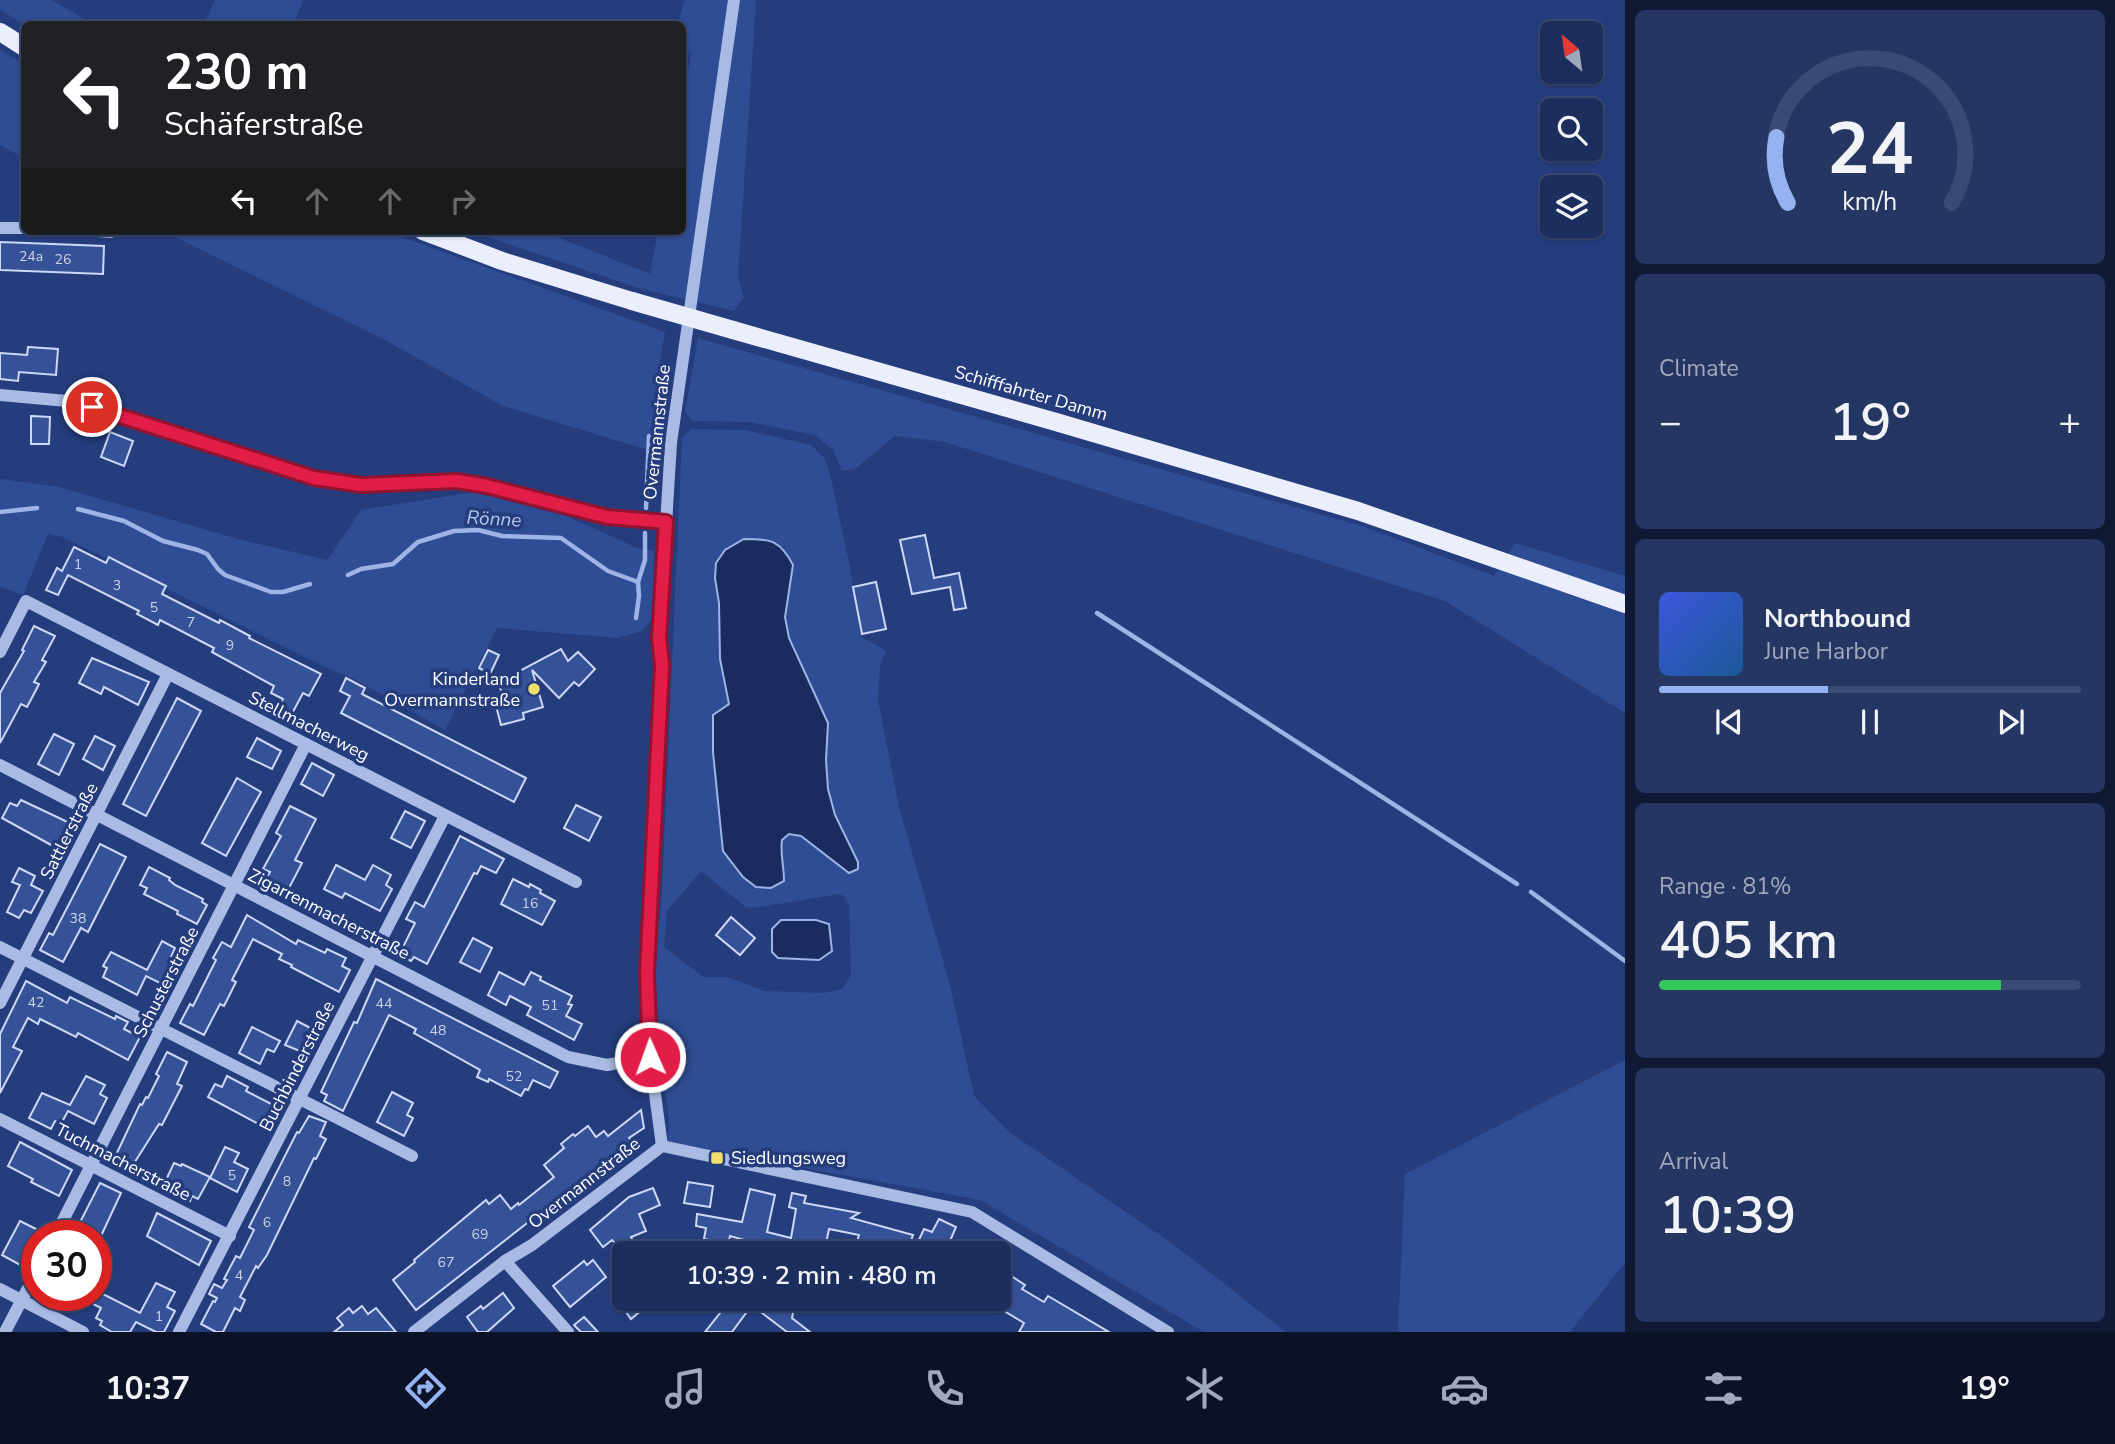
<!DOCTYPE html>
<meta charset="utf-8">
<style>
:root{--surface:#1c2e5d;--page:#253663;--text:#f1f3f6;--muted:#a0a8bc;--line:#3a4a72;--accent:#95b2f1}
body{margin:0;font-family:"Nunito Sans",sans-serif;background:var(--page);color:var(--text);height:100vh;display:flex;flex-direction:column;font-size:26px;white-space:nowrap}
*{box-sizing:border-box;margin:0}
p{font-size:23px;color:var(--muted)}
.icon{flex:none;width:38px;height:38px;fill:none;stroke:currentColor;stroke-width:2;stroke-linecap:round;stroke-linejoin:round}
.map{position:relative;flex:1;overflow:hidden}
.drawer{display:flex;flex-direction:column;gap:10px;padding:10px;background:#0f1933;width:490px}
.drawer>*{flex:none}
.guide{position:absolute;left:21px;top:21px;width:665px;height:214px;border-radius:10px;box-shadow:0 2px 5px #0004,0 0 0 2px var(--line);background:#202124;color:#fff;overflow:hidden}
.needle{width:46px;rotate:331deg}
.tools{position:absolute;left:1540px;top:21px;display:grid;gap:14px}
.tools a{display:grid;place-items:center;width:63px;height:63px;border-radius:10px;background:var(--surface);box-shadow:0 2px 5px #0004,0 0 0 2px var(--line);font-size:35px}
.speed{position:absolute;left:21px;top:1220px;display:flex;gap:14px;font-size:35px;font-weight:700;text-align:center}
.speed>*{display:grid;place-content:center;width:91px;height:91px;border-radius:50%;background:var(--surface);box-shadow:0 2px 5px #0004,0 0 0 2px var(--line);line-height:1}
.speed .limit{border:10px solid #d22;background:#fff;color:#111}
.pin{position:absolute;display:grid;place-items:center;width:60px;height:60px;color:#fff;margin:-30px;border:4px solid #fff;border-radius:50%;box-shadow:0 2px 7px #0007}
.me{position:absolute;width:77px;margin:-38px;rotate:358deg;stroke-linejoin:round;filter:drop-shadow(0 0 5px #0008)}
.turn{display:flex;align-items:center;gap:24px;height:147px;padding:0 28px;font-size:32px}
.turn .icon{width:91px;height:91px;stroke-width:2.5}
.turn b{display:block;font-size:49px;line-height:60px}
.lanes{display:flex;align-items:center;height:66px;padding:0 28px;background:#0003;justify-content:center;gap:35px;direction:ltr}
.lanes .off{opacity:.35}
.big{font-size:52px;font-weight:600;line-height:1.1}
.drawer .card{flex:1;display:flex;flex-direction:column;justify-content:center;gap:10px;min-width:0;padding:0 24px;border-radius:10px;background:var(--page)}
.drawer .dial{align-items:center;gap:0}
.dial svg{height:182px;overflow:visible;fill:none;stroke:var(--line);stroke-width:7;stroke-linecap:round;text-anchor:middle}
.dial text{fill:var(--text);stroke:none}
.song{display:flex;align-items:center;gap:21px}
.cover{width:84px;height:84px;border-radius:10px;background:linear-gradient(135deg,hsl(230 70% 55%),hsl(210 70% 35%))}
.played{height:7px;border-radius:4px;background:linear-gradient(90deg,var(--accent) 40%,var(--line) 40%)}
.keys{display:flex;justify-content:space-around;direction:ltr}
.heat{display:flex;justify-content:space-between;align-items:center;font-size:38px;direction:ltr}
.charge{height:10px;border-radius:5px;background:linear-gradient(90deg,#34c759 81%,var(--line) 0)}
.trip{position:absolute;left:612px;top:1241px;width:399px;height:70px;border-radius:10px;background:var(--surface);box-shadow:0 2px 5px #0004,0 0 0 2px var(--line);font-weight:600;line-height:70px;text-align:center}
.tabs{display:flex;height:112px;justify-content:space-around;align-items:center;background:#0b1225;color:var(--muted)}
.tabs .icon{width:49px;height:49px}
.tabs .selected{color:var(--accent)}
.tabs b{font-size:32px;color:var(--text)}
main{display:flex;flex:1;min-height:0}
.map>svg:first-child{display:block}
.green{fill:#2f4d94;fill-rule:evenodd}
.water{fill:#192c5d;stroke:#9eb4e6;stroke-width:2}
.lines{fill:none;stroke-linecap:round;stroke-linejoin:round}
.stream{stroke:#9eb4e6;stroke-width:4.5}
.building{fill:#355299;stroke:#ccd8f4;stroke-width:2}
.minor{stroke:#a9bbe5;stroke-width:12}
.major{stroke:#eaeefd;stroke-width:18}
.major-bridge{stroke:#eaeefd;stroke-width:18}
.route-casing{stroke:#92132f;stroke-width:18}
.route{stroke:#e11d48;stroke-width:12}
.poi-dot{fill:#eede6e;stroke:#253d7c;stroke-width:2.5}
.labels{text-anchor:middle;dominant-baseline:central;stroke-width:7;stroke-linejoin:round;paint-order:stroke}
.number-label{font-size:14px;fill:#ccd4e6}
.street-label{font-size:18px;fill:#fff;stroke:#253d7c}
.poi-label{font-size:18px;fill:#fff;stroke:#253d7c;text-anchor:end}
.water-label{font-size:19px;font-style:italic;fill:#b5c5ed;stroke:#253d7c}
</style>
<main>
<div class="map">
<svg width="1625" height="1332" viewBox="0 0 1625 1332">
<rect width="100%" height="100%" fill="#253d7c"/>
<g class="green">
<polygon points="0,0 52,0 93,24 24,25 0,9"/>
<polygon points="215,0 304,0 293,24 204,24"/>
<polygon points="684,0 756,0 738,277 744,297 734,311 638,288 470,231 542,231 650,274 658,231 682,231 683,100 691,53 683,51 682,24 678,24"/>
<polygon points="0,50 24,64 24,158 0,145"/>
<polygon points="163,231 385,231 665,332 656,384 655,452 503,406 385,340"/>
<polygon points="698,338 1365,527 1494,576 1515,543 1625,576 1625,713 1445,601 945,442 895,436 855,469 842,471 833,450 815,435 748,422 692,421 685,412"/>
<path d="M691,429L746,430L811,445L825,459L831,478L850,567L861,637L887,651L880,664L878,700L899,807L950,985L974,1096L1009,1132L1177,1247L1286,1332H1204L980,1200L667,1143C674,1112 661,1080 657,1048C651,1002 654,955 661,909L682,438ZM783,547L793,565L785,617L789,638L828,723L826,760L828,789L835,815L858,862C838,854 808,838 789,834L782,840L780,853L784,866L723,851L713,752V716L729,705L715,578ZM701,871L746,907L754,908L839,894L844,896L849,905L851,975L842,989L824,993L764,991L727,977H703L664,947L667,911Z"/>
<polygon points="0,479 59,487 238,539 327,560 361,510 474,492 569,517 637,548 654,551 652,619 642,631 617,638 497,628 445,730 352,678 329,669 63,537 48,534 23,595 0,586"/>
<polygon points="1625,1060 1625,1263 1570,1332 1398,1332 1405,1174"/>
</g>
<g class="water">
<path d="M744,539C771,539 780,540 793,565L785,617L789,638L828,723L826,760L828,789L835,815L858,862V869L849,873L801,836L789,834L782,840C780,854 784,866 784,881L771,888L756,887L743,877L723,851L713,752V715L729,704L720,659L719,603L715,578L716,563L725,550Z"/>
<polygon points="781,920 816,920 829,924 832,951 819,960 778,958 772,952 772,929"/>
</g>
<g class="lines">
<g class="stream">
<polyline points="646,508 649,436"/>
<polyline points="78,509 124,521 163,541 198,550 207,554 218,569 225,575 271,592 283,592 310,584"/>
<polyline points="0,512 37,508"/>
<polyline points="348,575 361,569 393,564 418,542 454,531 478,530 502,536 561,538 608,571 638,582"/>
<polyline points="1097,613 1517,884"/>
<polyline points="636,618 639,596 638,582 645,560 645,533"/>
<polyline points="1531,892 1625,961"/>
</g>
</g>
<g class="building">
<polygon points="0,242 104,246 103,274 0,270"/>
<polygon points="28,347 58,349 56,375 19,372 18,381 0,379 0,353 27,355"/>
<polygon points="31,416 50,417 49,444 31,444"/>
<polygon points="110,432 133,441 124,466 101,457"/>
<polygon points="925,535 934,578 959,573 966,608 954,610 950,587 912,594 900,540"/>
<polygon points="74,547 106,563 109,557 128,567 166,586 162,594 219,623 220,620 250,636 249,638 321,674 309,696 303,693 287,723 274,717 283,699 271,693 274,686 212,652 214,648 160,620 158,625 137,614 139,611 68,575 58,595 46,590 57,568 62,571"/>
<polygon points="876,582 886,629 862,634 853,587"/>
<polygon points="34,626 55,636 42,660 46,662 34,682 39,684 36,690 27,707 21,704 0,743 0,693 24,651 22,650"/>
<polygon points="561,649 568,661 578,652 595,669 579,686 574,682 559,698 532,670 543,707 523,713 524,719 501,725 495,702 506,699 497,683"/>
<polygon points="488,650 499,655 490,674 479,668"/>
<polygon points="92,658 149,682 138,705 104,687 101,694 79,683"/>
<polygon points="346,678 365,688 362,694 526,778 514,802 341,713 350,696 340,691"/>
<polygon points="177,698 201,711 146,816 123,804"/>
<polygon points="54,734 74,744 59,775 38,764"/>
<polygon points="95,736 115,746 103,770 83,759"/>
<polygon points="257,738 281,751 272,769 247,757"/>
<polygon points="312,763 334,775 323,796 301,784"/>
<polygon points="237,778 261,792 226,856 202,843"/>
<polygon points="21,800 76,826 64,849 54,844 53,846 2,818 10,803 17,806"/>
<polygon points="576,805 601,817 589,841 564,828"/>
<polygon points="290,806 316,819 295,860 302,863 288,890 266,879 270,872 263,869 281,836 276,833"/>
<polygon points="405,811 425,821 411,848 391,838"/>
<polygon points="460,836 504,859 496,873 481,866 477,874 474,873 427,964 414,957 411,961 399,955 415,923 406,919 415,902 424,907"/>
<polygon points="100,844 126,857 88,932 81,928 63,962 40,950 49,933 53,935"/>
<polygon points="336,865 365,880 373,865 391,875 386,885 392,889 380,911 345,893 342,898 324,889"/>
<polygon points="149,867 170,878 169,880 175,885 203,899 202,902 207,905 197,924 177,914 178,911 144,894 147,888 140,885"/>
<polygon points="19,868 35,876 31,885 43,891 31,913 24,910 19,918 7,912 20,885 12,882"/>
<polygon points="513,879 529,887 530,884 541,890 540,893 555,901 542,925 501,904"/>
<polygon points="247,915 296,944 298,940 325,953 327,949 346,958 342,966 350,970 339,992 291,967 292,965 279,959 282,954 253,939 232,980 236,982 224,1006 220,1004 204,1035 180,1023 190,1004 193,1006 216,960 213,958 222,942 231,947"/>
<polygon points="731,917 755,938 740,955 716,935"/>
<polygon points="473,938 492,948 480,972 460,962"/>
<polygon points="162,941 175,948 171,957 177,960 164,985 146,976 137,995 103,977 107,968 103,966 111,952 147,970"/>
<polygon points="499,972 524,985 531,972 541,977 540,980 572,996 568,1004 572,1005 566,1016 582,1024 574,1040 527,1015 531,1007 510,996 506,1005 488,995"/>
<polygon points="376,979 558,1072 550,1088 533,1080 528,1090 525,1089 521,1096 489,1079 488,1082 477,1077 480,1070 414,1033 416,1029 389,1015 343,1111 324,1101 327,1095 321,1092 354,1022 357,1023"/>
<polygon points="26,981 67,1003 70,997 115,1019 116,1016 128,1022 124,1029 140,1037 128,1060 78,1033 76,1037 40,1019 38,1024 28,1018 13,1047 22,1051 0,1093 0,1034"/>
<polygon points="297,1021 318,1032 307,1054 285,1045"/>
<polygon points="252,1027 280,1041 274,1052 267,1049 260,1064 239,1053"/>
<polygon points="167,1052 187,1062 177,1084 182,1086 162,1125 159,1124 131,1168 114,1159 140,1104 142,1105 146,1097 148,1098 159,1076 156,1074"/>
<polygon points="86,1076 105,1085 100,1094 107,1098 94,1124 68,1111 61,1124 55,1121 51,1129 29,1118 42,1093 70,1105"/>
<polygon points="227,1076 248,1087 246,1091 279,1108 268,1129 208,1097 215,1084 222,1087"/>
<polygon points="392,1092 413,1103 407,1115 413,1118 404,1136 377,1122"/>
<polygon points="641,1110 644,1128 629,1138 632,1141 416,1310 393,1280 415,1262 414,1260 486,1200 489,1204 500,1195 511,1209 518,1203 519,1205 554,1177 544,1165 564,1148 561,1144 573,1134 575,1136 588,1126 596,1137 604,1131 608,1136"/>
<polygon points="309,1116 326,1122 320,1136 326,1139 316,1159 314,1158 267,1255 258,1268 256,1266 240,1297 245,1300 240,1311 235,1308 223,1332 216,1332 201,1324 213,1301 215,1302 217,1298 209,1294 214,1284 222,1288 227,1280 224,1279 236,1256 240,1258 254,1230 249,1227 297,1132 299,1133"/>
<polygon points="20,1142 72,1170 59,1196 31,1182 33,1179 8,1166"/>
<polygon points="225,1147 239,1153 234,1162 248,1169 237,1192 210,1178"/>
<polygon points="174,1163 181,1166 182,1164 210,1177 198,1199 192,1196 190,1201 169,1190 171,1185 165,1182"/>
<polygon points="688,1182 713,1186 710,1207 684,1203"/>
<polygon points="100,1183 121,1193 101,1236 73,1236"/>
<polygon points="653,1188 660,1205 639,1214 646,1231 631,1237 633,1241 621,1250 612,1240 603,1247 590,1230 629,1197"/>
<polygon points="750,1189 775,1195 767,1232 791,1238 796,1209 789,1207 792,1193 806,1196 804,1203 859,1213 851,1218 913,1235 907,1253 884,1253 856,1245 859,1235 829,1229 824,1253 772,1253 765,1251 766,1246 730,1236 728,1244 704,1239 706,1228 696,1226 697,1214 742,1222"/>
<polygon points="157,1213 211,1241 199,1265 147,1236"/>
<polygon points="939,1219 956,1227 950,1241 976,1253 931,1253 916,1246 924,1229 932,1232"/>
<polygon points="20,1221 40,1231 22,1266 2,1255"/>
<polygon points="593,1260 606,1277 570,1307 553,1286 584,1261 587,1265"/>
<polygon points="999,1268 1025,1285 1022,1289 1044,1302 1048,1296 1109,1332 1019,1332 1024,1323 983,1298 999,1298"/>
<polygon points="156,1283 175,1292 167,1307 175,1311 164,1332 156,1332 136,1322 130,1332 112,1332 100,1325 102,1321 96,1318 101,1308 76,1295 105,1295 140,1313"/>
<polygon points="503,1293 514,1308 487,1332 478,1332 467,1317 481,1306 483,1309"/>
<polygon points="616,1298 634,1298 643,1309 631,1319"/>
<polygon points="732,1298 736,1298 749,1309 732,1332 705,1332"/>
<polygon points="767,1298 796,1298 792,1318 810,1332 787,1332 758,1310"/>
<polygon points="362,1306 368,1314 376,1308 396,1332 334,1332 343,1325 337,1318 349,1308 353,1313"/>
<polygon points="584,1317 598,1332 581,1332 574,1325"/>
</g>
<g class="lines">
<g class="minor">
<polyline points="0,228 24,228"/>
<polyline points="97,231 111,232"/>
<polyline points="0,395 67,401 92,407 314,478 361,485 457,481 487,486 607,517 666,522"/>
<polyline points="0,652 26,601 576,882"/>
<polyline points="0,765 568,1057 607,1065 650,1057"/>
<polyline points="0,947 412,1156"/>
<polyline points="0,1003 168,674"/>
<polyline points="0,1119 230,1236"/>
<polyline points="662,1146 650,1057 647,973 662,665 659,638 671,443 734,0"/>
<polyline points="662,1146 972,1212 1168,1332"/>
<polyline points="55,1236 306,744"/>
<polyline points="505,1261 568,1332"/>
<polyline points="0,1289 83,1332"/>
<polyline points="5,1332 37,1271"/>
<polyline points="179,1332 445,816"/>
<polyline points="414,1332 505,1261 532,1245 662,1146"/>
</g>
<g class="major">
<polyline points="0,32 24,47"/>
<polyline points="423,231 502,261 632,301"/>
<polyline points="733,330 1056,422 1358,511 1625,604"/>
</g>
<polyline class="major-bridge" points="632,301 733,330"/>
</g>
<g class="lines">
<defs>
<polyline id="route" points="92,407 314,478 361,485 457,481 487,486 607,517 666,522 659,638 662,665 647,973 650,1057"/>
</defs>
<use href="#route" class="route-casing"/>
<use href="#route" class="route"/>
</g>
<g class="poi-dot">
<circle cx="534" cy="689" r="7"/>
<rect x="710" y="1151" width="14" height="14" rx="3.5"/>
</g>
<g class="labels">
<g class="number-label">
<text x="31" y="256">24a</text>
<text x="63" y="259">26</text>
<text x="78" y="564">1</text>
<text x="117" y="585">3</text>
<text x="154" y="607">5</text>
<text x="191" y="622">7</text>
<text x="230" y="645">9</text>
<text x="530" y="903">16</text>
<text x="78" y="918">38</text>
<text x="36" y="1002">42</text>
<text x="384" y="1003">44</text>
<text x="550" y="1005">51</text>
<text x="438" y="1030">48</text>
<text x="514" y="1076">52</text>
<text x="232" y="1175">5</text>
<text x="287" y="1181">8</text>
<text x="267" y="1222">6</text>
<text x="480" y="1234">69</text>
<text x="446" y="1262">67</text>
<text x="239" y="1275">4</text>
<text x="159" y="1316">1</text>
</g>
<g class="street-label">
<text transform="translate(1031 393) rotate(16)">Schifffahrter Damm</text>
<text transform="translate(657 432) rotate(-84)">Overmannstraße</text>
<text transform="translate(309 726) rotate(27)">Stellmacherweg</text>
<text transform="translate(69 831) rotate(-63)">Sattlerstraße</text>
<text transform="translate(329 914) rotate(27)">Zigarrenmacherstraße</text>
<text transform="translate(166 982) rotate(-63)">Schusterstraße</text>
<text transform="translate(297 1066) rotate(-63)">Buchbinderstraße</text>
<text transform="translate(123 1162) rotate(27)">Tuchmacherstraße</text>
<text transform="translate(584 1183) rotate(-38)">Overmannstraße</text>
</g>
<g class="poi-label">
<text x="520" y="679">Kinderland<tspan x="520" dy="21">Overmannstraße</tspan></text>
<text x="731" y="1158" text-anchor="start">Siedlungsweg</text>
</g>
<g class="water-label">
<text transform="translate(494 519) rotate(3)">Rönne</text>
</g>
</g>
</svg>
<div class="tools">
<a><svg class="needle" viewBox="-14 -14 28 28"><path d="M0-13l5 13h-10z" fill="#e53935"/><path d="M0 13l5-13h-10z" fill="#a0a8bc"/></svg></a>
<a><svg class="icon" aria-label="search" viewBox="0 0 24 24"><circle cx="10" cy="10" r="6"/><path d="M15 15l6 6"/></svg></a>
<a><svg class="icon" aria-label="layers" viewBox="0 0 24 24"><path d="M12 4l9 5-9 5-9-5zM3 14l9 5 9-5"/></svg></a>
</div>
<div class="speed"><div class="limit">30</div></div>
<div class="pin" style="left:92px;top:407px;background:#d93025"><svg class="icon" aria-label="arrive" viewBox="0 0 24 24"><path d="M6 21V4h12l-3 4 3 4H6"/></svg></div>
<svg class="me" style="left:650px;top:1057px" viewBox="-20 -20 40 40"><circle r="17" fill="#e11d48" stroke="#fff" stroke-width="3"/><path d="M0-11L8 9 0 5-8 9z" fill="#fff"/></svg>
<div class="trip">10:39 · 2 min · 480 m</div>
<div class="guide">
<div class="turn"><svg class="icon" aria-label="left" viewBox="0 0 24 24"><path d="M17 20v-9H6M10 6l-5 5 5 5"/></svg><div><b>230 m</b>Schäferstraße</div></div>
<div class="lanes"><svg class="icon" aria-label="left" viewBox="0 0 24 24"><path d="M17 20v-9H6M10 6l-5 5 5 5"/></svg><svg class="icon off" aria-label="ahead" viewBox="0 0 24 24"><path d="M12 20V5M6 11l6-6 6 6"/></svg><svg class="icon off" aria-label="ahead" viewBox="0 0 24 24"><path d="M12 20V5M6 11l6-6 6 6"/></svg><svg class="icon off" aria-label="right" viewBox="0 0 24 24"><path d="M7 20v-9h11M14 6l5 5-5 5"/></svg></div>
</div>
</div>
<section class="drawer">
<div class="card dial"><svg viewBox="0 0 100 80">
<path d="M14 69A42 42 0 1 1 86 69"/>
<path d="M14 69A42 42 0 0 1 9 40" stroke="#95b2f1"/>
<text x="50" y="56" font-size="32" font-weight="700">24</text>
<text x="50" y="72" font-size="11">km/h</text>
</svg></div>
<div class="card"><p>Climate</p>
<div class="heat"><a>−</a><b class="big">19°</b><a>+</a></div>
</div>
<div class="card">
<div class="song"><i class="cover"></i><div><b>Northbound</b><p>June Harbor</p></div></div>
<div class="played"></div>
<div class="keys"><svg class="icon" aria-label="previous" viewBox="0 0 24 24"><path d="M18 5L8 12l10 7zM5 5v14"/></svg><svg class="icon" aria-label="pause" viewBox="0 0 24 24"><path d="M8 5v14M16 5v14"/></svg><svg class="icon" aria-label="next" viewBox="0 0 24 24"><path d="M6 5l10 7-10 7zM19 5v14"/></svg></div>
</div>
<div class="card"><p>Range · 81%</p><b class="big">405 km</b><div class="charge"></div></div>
<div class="card"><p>Arrival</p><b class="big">10:39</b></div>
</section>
</main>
<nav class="tabs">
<b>10:37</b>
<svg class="icon selected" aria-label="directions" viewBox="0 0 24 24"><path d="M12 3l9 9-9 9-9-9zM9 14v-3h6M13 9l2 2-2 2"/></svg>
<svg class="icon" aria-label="music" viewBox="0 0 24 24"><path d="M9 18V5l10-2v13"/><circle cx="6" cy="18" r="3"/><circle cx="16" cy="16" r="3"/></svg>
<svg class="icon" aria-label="phone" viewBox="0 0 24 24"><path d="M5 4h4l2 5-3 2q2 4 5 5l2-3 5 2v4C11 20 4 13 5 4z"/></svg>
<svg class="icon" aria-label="climate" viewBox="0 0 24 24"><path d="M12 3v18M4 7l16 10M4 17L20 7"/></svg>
<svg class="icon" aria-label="car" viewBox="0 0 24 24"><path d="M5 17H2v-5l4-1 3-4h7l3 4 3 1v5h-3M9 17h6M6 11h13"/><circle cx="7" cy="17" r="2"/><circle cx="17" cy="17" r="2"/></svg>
<svg class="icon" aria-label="filters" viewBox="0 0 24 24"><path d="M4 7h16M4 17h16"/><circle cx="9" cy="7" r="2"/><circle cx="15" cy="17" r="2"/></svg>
<b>19°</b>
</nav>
